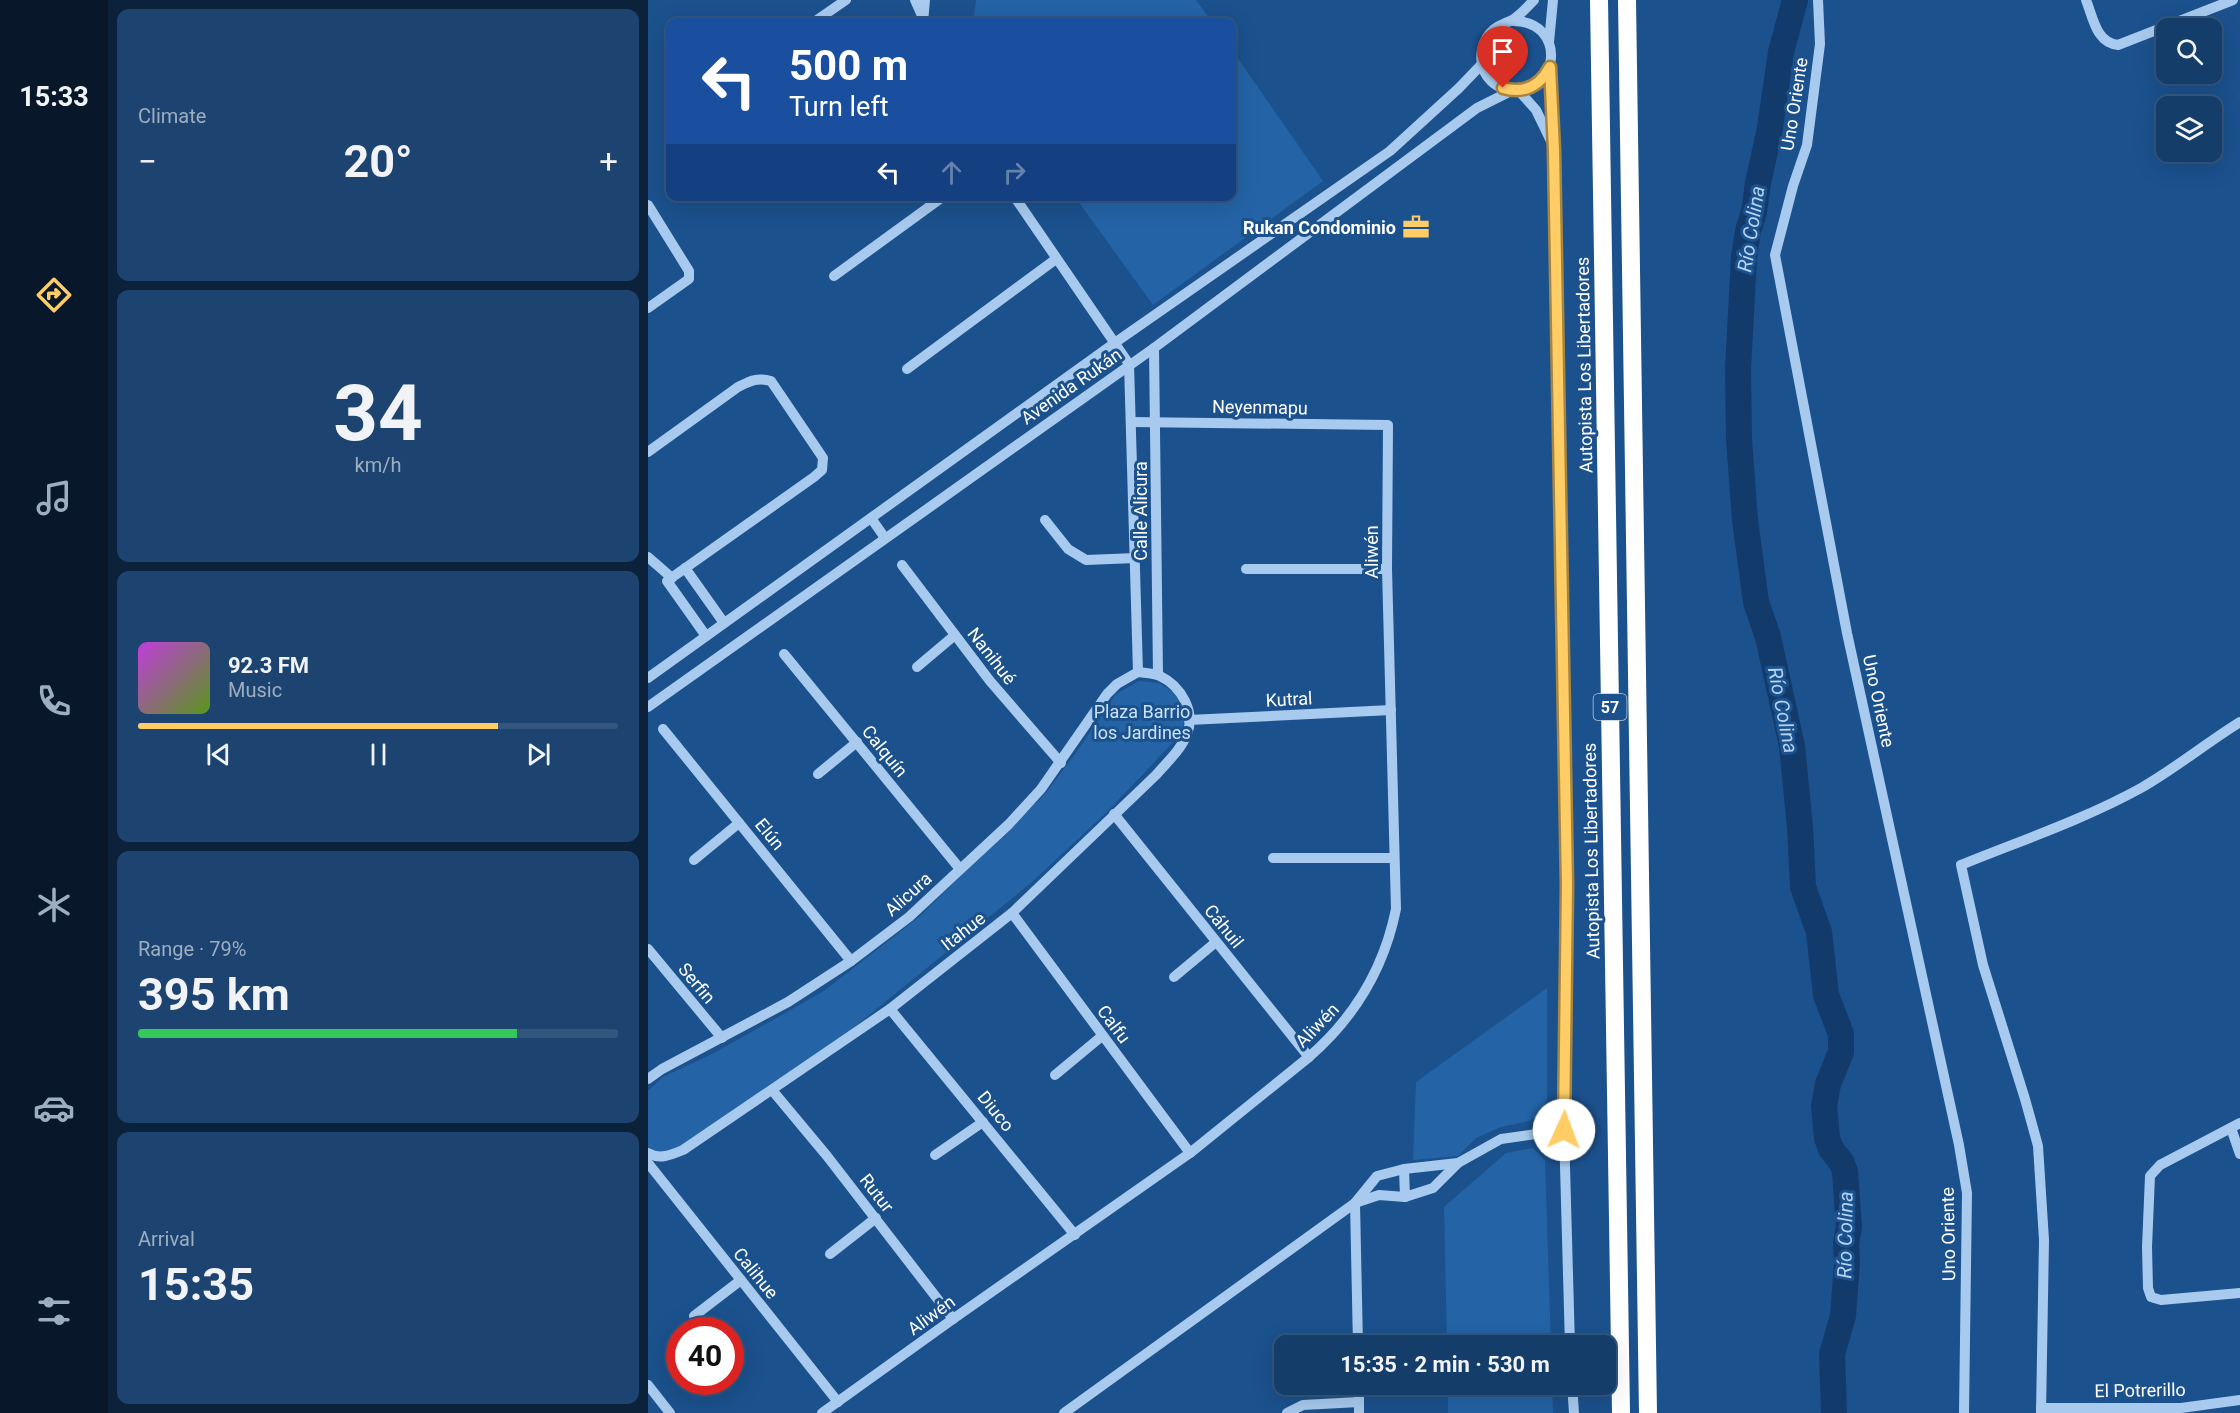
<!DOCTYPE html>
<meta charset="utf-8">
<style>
:root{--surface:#143d6a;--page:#1d4470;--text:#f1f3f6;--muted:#9daec1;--line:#33567e;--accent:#ffcd65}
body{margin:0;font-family:Roboto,sans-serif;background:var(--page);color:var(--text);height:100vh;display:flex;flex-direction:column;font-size:22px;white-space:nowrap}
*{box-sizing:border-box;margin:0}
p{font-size:20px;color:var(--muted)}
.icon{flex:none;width:33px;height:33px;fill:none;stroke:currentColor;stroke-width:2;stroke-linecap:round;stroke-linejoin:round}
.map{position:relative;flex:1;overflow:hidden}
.details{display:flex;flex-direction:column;gap:9px;padding:9px;background:#0b223a;width:540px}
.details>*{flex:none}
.banner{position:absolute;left:18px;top:18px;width:570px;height:183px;border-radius:12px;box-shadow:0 6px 24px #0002,0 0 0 2px var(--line);background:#1a4fa0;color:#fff;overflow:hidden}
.controls{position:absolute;left:1508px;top:18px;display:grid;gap:12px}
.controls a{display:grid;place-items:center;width:66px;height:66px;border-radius:12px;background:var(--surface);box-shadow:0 6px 24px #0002,0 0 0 2px var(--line);font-size:30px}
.speed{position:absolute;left:18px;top:1317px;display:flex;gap:12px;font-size:30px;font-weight:700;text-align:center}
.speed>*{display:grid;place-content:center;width:78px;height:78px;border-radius:50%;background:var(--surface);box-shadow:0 6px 24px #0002,0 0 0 2px var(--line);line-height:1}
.speed .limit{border:9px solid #d22;background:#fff;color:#111}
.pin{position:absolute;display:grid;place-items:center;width:51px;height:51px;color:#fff;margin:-62px -26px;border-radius:50% 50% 50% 0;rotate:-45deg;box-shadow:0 0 6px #0007}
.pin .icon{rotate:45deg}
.me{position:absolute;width:66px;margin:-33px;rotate:2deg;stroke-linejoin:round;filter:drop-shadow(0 0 4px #0008)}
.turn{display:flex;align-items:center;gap:21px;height:126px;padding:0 24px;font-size:27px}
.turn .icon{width:78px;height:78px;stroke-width:2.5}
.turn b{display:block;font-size:42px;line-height:51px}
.lanes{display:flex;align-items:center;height:57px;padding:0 24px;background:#0003;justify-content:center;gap:30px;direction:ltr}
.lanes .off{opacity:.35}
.big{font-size:45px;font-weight:700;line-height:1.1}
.details .widget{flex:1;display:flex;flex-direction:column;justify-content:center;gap:9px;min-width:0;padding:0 21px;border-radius:12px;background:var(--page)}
.details .dial{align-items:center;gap:0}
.dial b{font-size:78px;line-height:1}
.song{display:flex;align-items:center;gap:18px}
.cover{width:72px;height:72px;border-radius:9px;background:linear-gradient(135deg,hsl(290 70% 55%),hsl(90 70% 35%))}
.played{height:6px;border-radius:3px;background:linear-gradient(90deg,var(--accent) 75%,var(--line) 75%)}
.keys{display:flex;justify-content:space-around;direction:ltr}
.heat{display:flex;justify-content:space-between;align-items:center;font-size:33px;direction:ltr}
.charge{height:9px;border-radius:4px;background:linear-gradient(90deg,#34c759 79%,var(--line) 0)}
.trip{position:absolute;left:626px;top:1335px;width:342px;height:60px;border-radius:12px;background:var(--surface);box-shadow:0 6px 24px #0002,0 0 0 2px var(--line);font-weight:700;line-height:60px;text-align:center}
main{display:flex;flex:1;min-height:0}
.tabs{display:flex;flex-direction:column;width:108px;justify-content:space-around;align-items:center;background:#08182a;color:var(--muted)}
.tabs .icon{width:42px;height:42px}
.tabs .current{color:var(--accent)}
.tabs b{font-size:27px;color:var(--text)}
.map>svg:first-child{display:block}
.green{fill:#2463a6}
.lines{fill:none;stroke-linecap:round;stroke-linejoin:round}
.river{stroke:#123b6b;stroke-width:26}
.minor{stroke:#a8caee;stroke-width:10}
.highway{stroke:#fff;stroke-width:18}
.route-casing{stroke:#a68542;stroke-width:15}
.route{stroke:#ffcd65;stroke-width:10}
.labels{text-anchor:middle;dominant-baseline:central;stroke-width:6;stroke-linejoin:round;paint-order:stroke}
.shield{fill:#1b518d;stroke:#bbcbdd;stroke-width:1.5}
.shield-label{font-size:16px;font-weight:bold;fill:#fff}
.street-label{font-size:18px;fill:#fff;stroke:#1b518d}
.poi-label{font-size:18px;font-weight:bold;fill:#fff;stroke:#1b518d;text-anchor:end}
.park-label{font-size:18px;fill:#cde3fa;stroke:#1b518d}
.water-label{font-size:20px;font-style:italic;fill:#b4d3f5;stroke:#1b518d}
</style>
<main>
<nav class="tabs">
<b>15:33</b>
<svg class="icon current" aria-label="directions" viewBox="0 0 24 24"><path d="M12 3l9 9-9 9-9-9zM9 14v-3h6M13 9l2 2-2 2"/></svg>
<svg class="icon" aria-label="music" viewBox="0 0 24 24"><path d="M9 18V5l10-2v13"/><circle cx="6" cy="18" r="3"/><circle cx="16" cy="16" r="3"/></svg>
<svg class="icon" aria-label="phone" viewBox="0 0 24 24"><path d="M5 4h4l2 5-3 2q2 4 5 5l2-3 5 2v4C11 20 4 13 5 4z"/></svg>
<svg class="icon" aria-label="climate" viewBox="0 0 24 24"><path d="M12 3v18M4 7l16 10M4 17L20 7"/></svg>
<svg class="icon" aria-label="car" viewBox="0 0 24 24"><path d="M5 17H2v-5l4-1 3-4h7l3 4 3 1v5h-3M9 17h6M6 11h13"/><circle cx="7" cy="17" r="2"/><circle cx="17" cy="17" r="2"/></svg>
<svg class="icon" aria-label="filters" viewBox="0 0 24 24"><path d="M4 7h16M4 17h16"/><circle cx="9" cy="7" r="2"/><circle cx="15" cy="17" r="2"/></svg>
</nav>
<section class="details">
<div class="widget"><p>Climate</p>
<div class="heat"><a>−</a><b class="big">20°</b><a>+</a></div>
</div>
<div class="widget dial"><b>34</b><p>km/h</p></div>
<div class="widget">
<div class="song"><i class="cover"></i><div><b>92.3 FM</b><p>Music</p></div></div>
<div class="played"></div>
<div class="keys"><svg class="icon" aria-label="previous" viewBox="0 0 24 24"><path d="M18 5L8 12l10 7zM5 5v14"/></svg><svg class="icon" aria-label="pause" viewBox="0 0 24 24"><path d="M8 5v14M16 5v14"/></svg><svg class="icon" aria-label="next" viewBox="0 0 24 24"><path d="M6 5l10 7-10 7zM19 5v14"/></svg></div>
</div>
<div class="widget"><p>Range · 79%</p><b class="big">395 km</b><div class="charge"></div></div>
<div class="widget"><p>Arrival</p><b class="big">15:35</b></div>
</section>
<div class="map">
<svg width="1592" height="1413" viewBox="0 0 1592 1413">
<rect width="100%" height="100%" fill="#1b518d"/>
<g class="green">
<polygon points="328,0 548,0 564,22 325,22"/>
<polygon points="584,50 675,181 505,305 427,197 584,196"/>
<polygon points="491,681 511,683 527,693 537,715 534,733 458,813 384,882 160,1065 35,1147 10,1153 0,1151 0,1091 15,1077 66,1053 176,991 271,917 398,793 430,750 468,694"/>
<polygon points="899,988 899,1101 893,1114 881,1121 853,1127 828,1138 810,1156 765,1160 768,1082"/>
<polygon points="885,1148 897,1160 903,1345 799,1345 796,1207 858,1153"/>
<polygon points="800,1385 904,1385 905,1413 800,1413"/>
</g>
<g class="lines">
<polyline class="river" points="1147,0 1133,52 1122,128 1110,183 1106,212 1100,231 1096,257 1090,369 1091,439 1097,520 1108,602 1120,637 1144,746 1152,827 1155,887 1171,932 1178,995 1193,1034 1193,1052 1180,1084 1176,1106 1179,1138 1183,1149 1194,1163 1197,1172 1201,1227 1198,1243 1199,1263 1195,1316 1184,1354 1186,1413"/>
<g class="minor">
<polyline points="267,0 275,18"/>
<polyline points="1170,0 1172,44 1159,145 1145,186 1127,255 1199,633 1311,1145 1319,1193 1316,1413"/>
<path d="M1438,0C1445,17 1448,43 1470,45L1585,0"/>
<path d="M863,21C922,19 911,101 861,90C850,88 841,81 836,71C830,57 834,39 846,29C851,25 856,24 862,21C871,17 879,7 886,0"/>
<polyline points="166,22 198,0"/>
<polyline points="275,22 277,0"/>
<polyline points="901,42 905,0"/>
<polyline points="902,67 906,150 919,885 916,1130 922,1346"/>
<polyline points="871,91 888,110 903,141"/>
<polyline points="366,196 481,364 490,672"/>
<polyline points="0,205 41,271 41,279 0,308"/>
<polyline points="186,276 296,196"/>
<polyline points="506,348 510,674"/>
<polyline points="259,369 408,259"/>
<path d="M0,452L90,387C102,381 109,377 123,381L175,458L174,470L166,477L19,581L58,636"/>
<polyline points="223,518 237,538"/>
<polyline points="397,520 420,549 438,560 488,558"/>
<polyline points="0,557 24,578"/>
<polyline points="254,565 342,681 413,763"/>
<polyline points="37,568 76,623"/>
<polyline points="598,569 739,569"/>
<polyline points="136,654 312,869"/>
<polyline points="269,667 307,635"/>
<polyline points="0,678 468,342 742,151 811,88 834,64"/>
<polyline points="0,707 506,348 829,108 863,91"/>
<polyline points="541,720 743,710"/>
<polyline points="15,729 203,961"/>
<polyline points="170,774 209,742"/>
<polyline points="466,814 661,1057"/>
<polyline points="625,858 745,858"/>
<polyline points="46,860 91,823"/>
<polyline points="364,913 542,1153"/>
<polyline points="0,949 74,1038"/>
<polyline points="526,977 568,942"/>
<polyline points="242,1009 427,1235"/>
<polyline points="407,1075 454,1036"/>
<polyline points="0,1079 14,1069 140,1002 203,961 261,917 361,824 393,789 459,694 469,684 490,672"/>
<polyline points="124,1090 179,1156 305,1319"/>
<polyline points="1592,1123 1512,1165 1502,1176 1499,1247 1500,1288 1503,1297 1513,1300 1592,1293"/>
<polyline points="1583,1128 1592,1154"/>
<path d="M0,1153C11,1160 23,1155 35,1150L242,1009L364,913L508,775C519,762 533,750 539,734C548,712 533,686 512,676C506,673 497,673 490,672"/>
<polyline points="287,1155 335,1122"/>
<polyline points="0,1163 190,1402"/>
<polyline points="756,1169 757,1197"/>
<polyline points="182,1254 228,1218"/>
<polyline points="46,1316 93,1280"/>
<polyline points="710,1346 707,1203 729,1176 756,1169 810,1163"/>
<polyline points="711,1384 711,1413"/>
<polyline points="924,1384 926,1413"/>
<polyline points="0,1385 22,1413"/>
<polyline points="1393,1408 1533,1408 1592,1400"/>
<path d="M174,1413L305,1319L542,1153L661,1057C707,1017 736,969 748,909L739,569L740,425L484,422"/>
<polyline points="416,1413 707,1203 731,1195 757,1197 785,1188 810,1163 853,1139 916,1130"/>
<polyline points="639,1413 655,1405 711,1402"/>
<path d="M1393,1413L1396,1240L1390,1146L1377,1099L1335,965L1313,865C1372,841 1437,819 1493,788C1528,768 1558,743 1592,722"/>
</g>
<g class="highway">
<polyline points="951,0 973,1413"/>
<polyline points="979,0 1000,1413"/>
</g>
</g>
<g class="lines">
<defs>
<path id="route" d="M855,88C876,94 892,86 902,67L906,150L919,885L916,1130"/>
</defs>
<use href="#route" class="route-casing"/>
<use href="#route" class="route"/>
</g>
<defs>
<symbol id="office-bare" viewBox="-9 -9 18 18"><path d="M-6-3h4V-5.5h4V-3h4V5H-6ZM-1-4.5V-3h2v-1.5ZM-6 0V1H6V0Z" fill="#ffcd65" stroke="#1b518d" stroke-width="2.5" paint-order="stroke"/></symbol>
</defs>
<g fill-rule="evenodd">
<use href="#office-bare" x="749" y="208" width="38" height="38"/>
</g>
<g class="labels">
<rect class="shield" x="945.5" y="694" width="33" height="26" rx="4.5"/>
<g class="shield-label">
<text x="962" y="707">57</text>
</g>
<g class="street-label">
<text transform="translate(1146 104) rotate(-81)">Uno Oriente</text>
<text transform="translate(936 365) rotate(-91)">Autopista Los Libertadores</text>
<text transform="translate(423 386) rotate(-35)">Avenida Rukán</text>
<text transform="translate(612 407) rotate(1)">Neyenmapu</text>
<text transform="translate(492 511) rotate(-90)">Calle Alicura</text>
<text transform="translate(723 552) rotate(-90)">Aliwén</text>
<text transform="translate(344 656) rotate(52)">Nanihué</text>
<text transform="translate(641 699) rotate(-3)">Kutral</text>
<text transform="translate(1231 701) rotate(78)">Uno Oriente</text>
<text transform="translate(237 751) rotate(51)">Calquín</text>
<text transform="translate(122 834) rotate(51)">Elún</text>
<text transform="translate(943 851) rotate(-91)">Autopista Los Libertadores</text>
<text transform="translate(260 894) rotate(-42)">Alicura</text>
<text transform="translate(576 926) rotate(51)">Cáhuil</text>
<text transform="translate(315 931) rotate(-38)">Itahue</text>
<text transform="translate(49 983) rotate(50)">Serfin</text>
<text transform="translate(466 1024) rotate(53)">Calfu</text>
<text transform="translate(669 1025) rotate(-46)">Aliwén</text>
<text transform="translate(348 1111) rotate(51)">Diuco</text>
<text transform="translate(229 1193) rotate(52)">Rutur</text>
<text transform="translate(1300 1234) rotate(-91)">Uno Oriente</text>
<text transform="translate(108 1273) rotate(51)">Calihue</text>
<text transform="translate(283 1315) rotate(-36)">Aliwén</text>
<text transform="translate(1492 1390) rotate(-1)">El Potrerillo</text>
</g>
<g class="poi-label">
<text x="748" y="227">Rukan Condominio</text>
</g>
<g class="park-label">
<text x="494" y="711">Plaza Barrio<tspan x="494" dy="21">los Jardines</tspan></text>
</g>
<g class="water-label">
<text transform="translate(1103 229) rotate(-81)">Río Colina</text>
<text transform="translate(1135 710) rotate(79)">Río Colina</text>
<text transform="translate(1197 1235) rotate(-89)">Río Colina</text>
</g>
</g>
</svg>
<div class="controls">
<a><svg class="icon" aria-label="search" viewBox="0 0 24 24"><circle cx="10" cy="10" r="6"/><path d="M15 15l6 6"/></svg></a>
<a><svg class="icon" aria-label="layers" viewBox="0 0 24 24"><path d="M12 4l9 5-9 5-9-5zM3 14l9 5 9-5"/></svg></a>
</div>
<div class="speed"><div class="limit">40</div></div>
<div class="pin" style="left:855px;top:88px;background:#d93025"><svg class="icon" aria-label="arrive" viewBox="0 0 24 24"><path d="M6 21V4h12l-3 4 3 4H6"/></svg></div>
<svg class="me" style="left:916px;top:1130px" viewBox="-20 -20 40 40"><circle r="19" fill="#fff"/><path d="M0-13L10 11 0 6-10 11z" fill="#ffcd65"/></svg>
<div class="trip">15:35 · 2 min · 530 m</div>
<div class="banner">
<div class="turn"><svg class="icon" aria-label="left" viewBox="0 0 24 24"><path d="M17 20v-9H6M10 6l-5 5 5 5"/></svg><div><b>500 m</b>Turn left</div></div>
<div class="lanes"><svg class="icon" aria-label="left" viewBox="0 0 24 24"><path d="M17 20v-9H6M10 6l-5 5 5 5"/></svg><svg class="icon off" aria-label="ahead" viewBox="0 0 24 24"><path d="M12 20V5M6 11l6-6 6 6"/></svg><svg class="icon off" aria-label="right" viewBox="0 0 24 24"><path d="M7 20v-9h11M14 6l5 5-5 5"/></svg></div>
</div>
</div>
</main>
